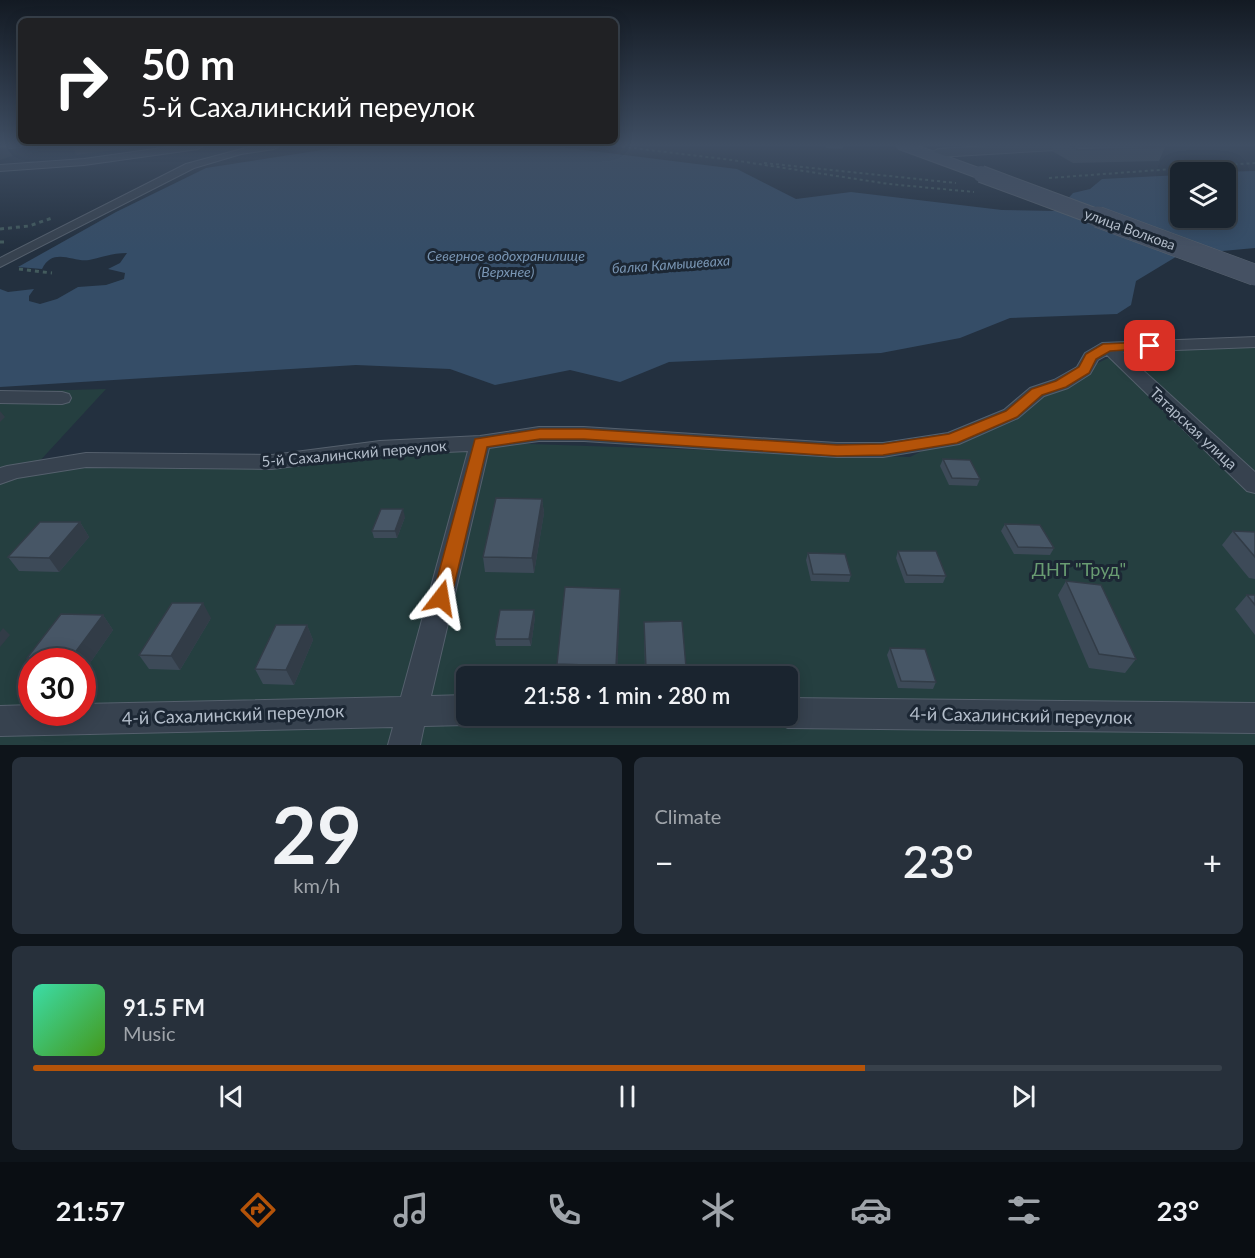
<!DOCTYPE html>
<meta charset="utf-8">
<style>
:root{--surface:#1a242f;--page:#27303b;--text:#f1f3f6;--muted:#9fa4aa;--line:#38414b;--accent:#b45309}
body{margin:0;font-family:Lato,sans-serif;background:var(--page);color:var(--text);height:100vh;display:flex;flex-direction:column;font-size:22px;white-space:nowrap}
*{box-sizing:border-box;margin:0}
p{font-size:20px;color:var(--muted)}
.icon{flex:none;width:33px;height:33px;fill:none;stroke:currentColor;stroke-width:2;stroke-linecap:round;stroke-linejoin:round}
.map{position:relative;height:745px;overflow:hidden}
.details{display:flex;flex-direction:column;gap:12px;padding:12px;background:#0e141a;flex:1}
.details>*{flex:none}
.top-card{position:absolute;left:18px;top:18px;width:600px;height:126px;border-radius:9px;box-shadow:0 3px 15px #0003,0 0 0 2px var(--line);background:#202124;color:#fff;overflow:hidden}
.fabs{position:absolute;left:1170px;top:162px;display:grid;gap:12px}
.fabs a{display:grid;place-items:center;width:66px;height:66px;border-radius:9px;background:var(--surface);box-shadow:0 3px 15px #0003,0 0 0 2px var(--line);font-size:30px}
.speed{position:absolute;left:18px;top:648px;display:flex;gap:12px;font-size:30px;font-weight:700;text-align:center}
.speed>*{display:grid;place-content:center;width:78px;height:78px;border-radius:50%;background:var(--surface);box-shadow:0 3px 15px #0003,0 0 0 2px var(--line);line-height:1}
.speed .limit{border:9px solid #d22;background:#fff;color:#111}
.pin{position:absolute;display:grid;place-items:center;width:51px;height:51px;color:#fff;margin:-26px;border-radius:12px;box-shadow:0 3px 9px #0006}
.me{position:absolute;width:66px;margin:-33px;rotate:14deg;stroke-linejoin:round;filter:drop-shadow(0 0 4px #0008)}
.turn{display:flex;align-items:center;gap:21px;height:126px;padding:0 24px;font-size:27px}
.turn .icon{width:78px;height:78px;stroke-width:2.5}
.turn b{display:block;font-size:42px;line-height:51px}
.big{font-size:45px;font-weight:600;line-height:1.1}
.details .widget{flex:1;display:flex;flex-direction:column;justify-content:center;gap:9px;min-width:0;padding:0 21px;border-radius:9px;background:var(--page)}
.details .dial{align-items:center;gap:0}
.dial b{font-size:78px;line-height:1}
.song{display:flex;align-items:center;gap:18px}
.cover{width:72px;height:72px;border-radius:9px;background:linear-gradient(135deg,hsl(160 70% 55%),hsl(100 70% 35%))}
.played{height:6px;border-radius:3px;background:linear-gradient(90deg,var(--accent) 70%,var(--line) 70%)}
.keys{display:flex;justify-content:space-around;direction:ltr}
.heat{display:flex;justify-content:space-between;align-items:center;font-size:33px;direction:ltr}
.details .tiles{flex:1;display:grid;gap:12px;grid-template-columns:1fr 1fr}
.widget:last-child{grid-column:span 2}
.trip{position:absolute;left:456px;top:666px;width:342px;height:60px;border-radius:9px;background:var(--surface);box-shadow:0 3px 15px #0003,0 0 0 2px var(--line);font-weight:600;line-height:60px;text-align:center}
.tabs{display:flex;height:96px;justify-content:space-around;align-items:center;background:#0a0e13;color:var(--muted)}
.tabs .icon{width:42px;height:42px}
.tabs .selected{color:var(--accent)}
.tabs b{font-size:27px;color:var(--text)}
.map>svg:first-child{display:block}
.green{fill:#253f40;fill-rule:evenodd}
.water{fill:#354d67}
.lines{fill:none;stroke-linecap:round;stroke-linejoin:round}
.service-casing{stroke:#55606d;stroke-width:2}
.minor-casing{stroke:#55606d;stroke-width:2}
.tertiary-casing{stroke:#55606d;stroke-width:2}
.secondary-casing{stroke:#55606d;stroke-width:2}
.path-far1{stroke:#435b5d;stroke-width:2;stroke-dasharray:3 3;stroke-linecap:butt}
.path{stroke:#435b5d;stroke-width:3;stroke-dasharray:4 4;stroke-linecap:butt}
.service{fill:#37424f;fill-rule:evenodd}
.minor{fill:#37424f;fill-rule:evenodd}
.tertiary{fill:#37424f;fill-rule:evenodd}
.secondary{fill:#455163;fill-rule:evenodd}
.secondary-bridge-far1-casing{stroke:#55606d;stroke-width:18;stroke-linecap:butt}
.secondary-bridge-casing{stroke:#55606d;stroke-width:22;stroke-linecap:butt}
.secondary-bridge-far1{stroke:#455163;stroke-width:16}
.secondary-bridge{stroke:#455163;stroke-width:21}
.wall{fill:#3d4a58}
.shaded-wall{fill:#323c47}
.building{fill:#475666;stroke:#323c47;stroke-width:1.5}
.route{fill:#b45309;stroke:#753606;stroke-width:1.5}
.labels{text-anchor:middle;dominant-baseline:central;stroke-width:6;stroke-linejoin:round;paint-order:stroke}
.far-street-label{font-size:14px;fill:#b3bdca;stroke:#1c2734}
.far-water-label{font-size:14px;font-style:italic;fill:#7995b3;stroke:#1c2734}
.street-label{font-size:15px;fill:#b3bdca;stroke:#1c2734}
.near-park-label{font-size:18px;fill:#699c72;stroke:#1c2734}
.near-street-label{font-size:18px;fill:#b3bdca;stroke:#1c2734}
</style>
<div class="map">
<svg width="1255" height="745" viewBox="0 0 1255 745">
<rect width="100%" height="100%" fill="#23303f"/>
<path class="green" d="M1255,345V745H0V392L106,389L37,464L347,459L503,443L910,457L1116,354ZM32,662H82V712H32ZM466,676H788V716H466Z"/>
<path class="water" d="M348,146H552L737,169L796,199L851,192L1002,210L1057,211L1073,193L1090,189L1102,179L1180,175V218H1226V172H1220L1255,171V248L1179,255L1136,281L1131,305L1117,314L1010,318L960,338L881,353L669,362L620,382L570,370L495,385L450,369L356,365L0,387V289L8,292L34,289L29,296V301L40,304L57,299L78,287L106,285L124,279L125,273L108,269L120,263L127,253C114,253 102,257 89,260C74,263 53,246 42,269L18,267L116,212L206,168Z"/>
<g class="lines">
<defs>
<polygon id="service" points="22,146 20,147 0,149 0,147"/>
<g id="minor">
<polygon points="176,146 203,146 198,149 84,165 0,171 0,165 84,159"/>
<polygon points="253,146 279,146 274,149 241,154 194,168 0,267 0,258 186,164"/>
<polygon points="1255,337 1255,347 1123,352 1255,472 1255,493 1247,491 1107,355 1098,360 1090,374 1068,388 1044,396 1018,418 959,444 883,457 837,457 584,441 539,441 489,448 431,696 466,695 466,716 479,716 477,720 466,725 424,726 420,745 388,745 393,727 0,736 0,706 32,705 32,712 82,712 82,704 401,697 468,451 380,455 272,469 86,467 17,478 0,484 0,468 7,466 86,453 272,455 380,441 480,436 539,427 584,427 837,443 883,443 948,433 1004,410 1030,388 1054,380 1077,367 1085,353 1102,343"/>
<polygon points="0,391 62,392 69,394 71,398 69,402 62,404 0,403"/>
<polygon points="788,698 1255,703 1255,733 788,728 777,723 774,716 788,716"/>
</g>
<polygon id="tertiary" points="987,146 1062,146 1055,150 938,157 931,153 938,149"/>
<polygon id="secondary" points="897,146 918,146 987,171 989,174 987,177 975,177 899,149"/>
</defs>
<use href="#service" class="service-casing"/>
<use href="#minor" class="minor-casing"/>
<use href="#tertiary" class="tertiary-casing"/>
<use href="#secondary" class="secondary-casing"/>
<g class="path-far1">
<polyline points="616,146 732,160 889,184 974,192"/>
<polyline points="764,163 956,183"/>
<polyline points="1049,178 1255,163"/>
</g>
<g class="path">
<polyline points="0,229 29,226 52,218"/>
<polyline points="0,242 8,242"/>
<polyline points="19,269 52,273"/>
</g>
<use href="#service" class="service"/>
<use href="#minor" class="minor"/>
<use href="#tertiary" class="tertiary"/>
<use href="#secondary" class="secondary"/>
<defs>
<polyline id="secondary-bridge-far1" points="981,174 1102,219"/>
<polyline id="secondary-bridge" points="1098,217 1255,275"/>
</defs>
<use href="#secondary-bridge-far1" class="secondary-bridge-far1-casing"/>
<use href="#secondary-bridge" class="secondary-bridge-casing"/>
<use href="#secondary-bridge-far1" class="secondary-bridge-far1"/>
<use href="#secondary-bridge" class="secondary-bridge"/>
</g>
<g class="wall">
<polygon points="825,146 843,146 843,149 826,148"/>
<polygon points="1054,146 1162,146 1165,147 1159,161 1073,163 1052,151"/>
<polygon points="943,459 980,479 977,486 949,485 940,466"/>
<polygon points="542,499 544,513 534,573 485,572 483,557"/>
<polygon points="405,517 397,538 374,538 372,531"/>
<polygon points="80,522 89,537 59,572 19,571 8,557"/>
<polygon points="1005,524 1054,548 1050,555 1014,554 1001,531"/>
<polygon points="1233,531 1255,532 1255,579 1249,578 1222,545"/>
<polygon points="898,551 946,576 943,583 905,583 896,558"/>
<polygon points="808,553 851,575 849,582 811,581 806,560"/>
<polygon points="1066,581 1136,659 1125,673 1089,668 1058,595"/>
<polygon points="620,589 617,676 558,676 557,664"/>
<polygon points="1247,595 1255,595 1255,635 1235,609"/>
<polygon points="103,615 113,630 83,673 82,662 32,662 27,658"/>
<polygon points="535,617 531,646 496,646 495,639"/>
<polygon points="211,618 180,670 149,669 139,655"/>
<polygon points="644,622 686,667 685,676 645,676"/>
<polygon points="307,625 313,640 294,685 263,684 255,669"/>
<polygon points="890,648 936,682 933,689 898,688 887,655"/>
</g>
<g class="shaded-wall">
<polygon points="72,146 145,146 77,155"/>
<polygon points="7,147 12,156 0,160 0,149"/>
<polygon points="0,411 5,417 0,422"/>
<polygon points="542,499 544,513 534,573 532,558"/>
<polygon points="403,509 405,517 397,538 395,531"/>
<polygon points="80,522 89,537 59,572 49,558"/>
<polygon points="620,589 620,603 617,676 616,666"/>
<polygon points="203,603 211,618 180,670 171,656"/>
<polygon points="534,610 535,617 531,646 529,639"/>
<polygon points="103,615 113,630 83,673 82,662 74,662 71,658"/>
<polygon points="307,625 313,640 294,685 286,670"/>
<polygon points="3,628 10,635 0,647 0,632"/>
</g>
<g class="building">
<polygon points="1071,146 1162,146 1165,147 1078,150"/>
<polygon points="943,459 970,460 980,479 952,478"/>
<polygon points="496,498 542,499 532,558 483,557"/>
<polygon points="381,509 403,509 395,531 372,531"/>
<polygon points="40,522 80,522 49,558 8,557"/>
<polygon points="1005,524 1040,525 1054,548 1018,547"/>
<polygon points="1233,531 1255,532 1255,557"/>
<polygon points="898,551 936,551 946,576 907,575"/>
<polygon points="808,553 845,554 851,575 813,574"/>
<polygon points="1066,581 1101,585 1136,659 1099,654"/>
<polygon points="565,587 620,589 616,666 557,664"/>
<polygon points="1247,595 1255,595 1255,605"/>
<polygon points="172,603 203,603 171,656 139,655"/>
<polygon points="500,610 534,610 529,639 495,639"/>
<polygon points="61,614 103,615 71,658 27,658"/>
<polygon points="682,621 686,667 646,668 644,622"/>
<polygon points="276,625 307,625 286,670 255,669"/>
<polygon points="890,648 925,649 936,682 901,681"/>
</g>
<linearGradient id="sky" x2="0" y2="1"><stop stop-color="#131a23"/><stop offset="0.58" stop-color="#3f4e63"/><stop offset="1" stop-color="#3f4e63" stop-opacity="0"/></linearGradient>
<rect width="1255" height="250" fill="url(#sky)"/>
<polygon class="route" points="1150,342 1156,346 1154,348 1110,351 1096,359 1089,373 1066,387 1042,395 1017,417 957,443 883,455 837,456 584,439 540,439 487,447 451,598 448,604 441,607 434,604 432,598 475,439 540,429 584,429 837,445 883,444 949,434 1006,411 1032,389 1056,381 1079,367 1086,354 1103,344"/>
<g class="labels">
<g class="far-street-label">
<text transform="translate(1130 229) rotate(20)">улица Волкова</text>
</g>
<g class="far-water-label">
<text x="506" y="255">Северное водохранилище<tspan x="506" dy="16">(Верхнее)</tspan></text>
<text transform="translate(671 264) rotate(-4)">балка Камышеваха</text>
</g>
<g class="street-label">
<text transform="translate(1194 428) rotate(43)">Татарская улица</text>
<text transform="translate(354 453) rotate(-5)">5-й Сахалинский переулок</text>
</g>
<g class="near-park-label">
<text x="1079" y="569">ДНТ "Труд"</text>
</g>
<g class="near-street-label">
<text transform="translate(233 714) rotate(-2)">4-й Сахалинский переулок</text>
<text transform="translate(1021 715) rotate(1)">4-й Сахалинский переулок</text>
</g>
</g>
</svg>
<div class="fabs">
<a><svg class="icon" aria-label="layers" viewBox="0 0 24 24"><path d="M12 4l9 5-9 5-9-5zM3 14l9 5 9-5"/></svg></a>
</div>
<div class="speed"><div class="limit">30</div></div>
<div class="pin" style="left:1150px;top:346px;background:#d93025"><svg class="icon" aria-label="arrive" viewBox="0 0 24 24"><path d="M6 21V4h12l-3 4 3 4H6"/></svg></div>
<svg class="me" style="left:441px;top:598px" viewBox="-20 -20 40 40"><path d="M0-17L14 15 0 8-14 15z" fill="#b45309" stroke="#fff" stroke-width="4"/></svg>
<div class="trip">21:58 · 1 min · 280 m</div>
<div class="top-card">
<div class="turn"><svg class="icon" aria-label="right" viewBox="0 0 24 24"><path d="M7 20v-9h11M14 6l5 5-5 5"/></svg><div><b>50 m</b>5-й Сахалинский переулок</div></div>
</div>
</div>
<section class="details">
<div class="tiles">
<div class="widget dial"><b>29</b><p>km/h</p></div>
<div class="widget"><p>Climate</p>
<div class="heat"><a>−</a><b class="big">23°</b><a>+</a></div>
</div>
<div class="widget">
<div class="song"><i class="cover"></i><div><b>91.5 FM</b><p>Music</p></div></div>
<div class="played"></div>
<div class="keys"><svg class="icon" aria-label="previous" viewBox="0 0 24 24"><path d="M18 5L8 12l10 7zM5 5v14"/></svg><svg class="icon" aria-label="pause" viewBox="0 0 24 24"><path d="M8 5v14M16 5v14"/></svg><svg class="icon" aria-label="next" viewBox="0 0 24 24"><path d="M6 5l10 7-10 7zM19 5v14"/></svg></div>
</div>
</div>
</section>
<nav class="tabs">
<b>21:57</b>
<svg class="icon selected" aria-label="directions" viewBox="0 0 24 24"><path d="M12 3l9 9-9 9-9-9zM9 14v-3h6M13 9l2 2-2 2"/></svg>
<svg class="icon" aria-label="music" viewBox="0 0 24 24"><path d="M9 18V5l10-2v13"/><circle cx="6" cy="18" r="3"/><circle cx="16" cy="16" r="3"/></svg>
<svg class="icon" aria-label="phone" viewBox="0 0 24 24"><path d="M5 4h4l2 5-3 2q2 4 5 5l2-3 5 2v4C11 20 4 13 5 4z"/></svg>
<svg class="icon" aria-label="climate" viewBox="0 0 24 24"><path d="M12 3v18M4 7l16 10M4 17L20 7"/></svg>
<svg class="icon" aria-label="car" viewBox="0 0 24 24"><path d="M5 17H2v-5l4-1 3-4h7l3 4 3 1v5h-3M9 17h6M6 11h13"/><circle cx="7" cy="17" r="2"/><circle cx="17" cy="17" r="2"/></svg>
<svg class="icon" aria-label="filters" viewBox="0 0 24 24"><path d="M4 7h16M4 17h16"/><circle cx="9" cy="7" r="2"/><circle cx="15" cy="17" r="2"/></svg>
<b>23°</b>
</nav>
